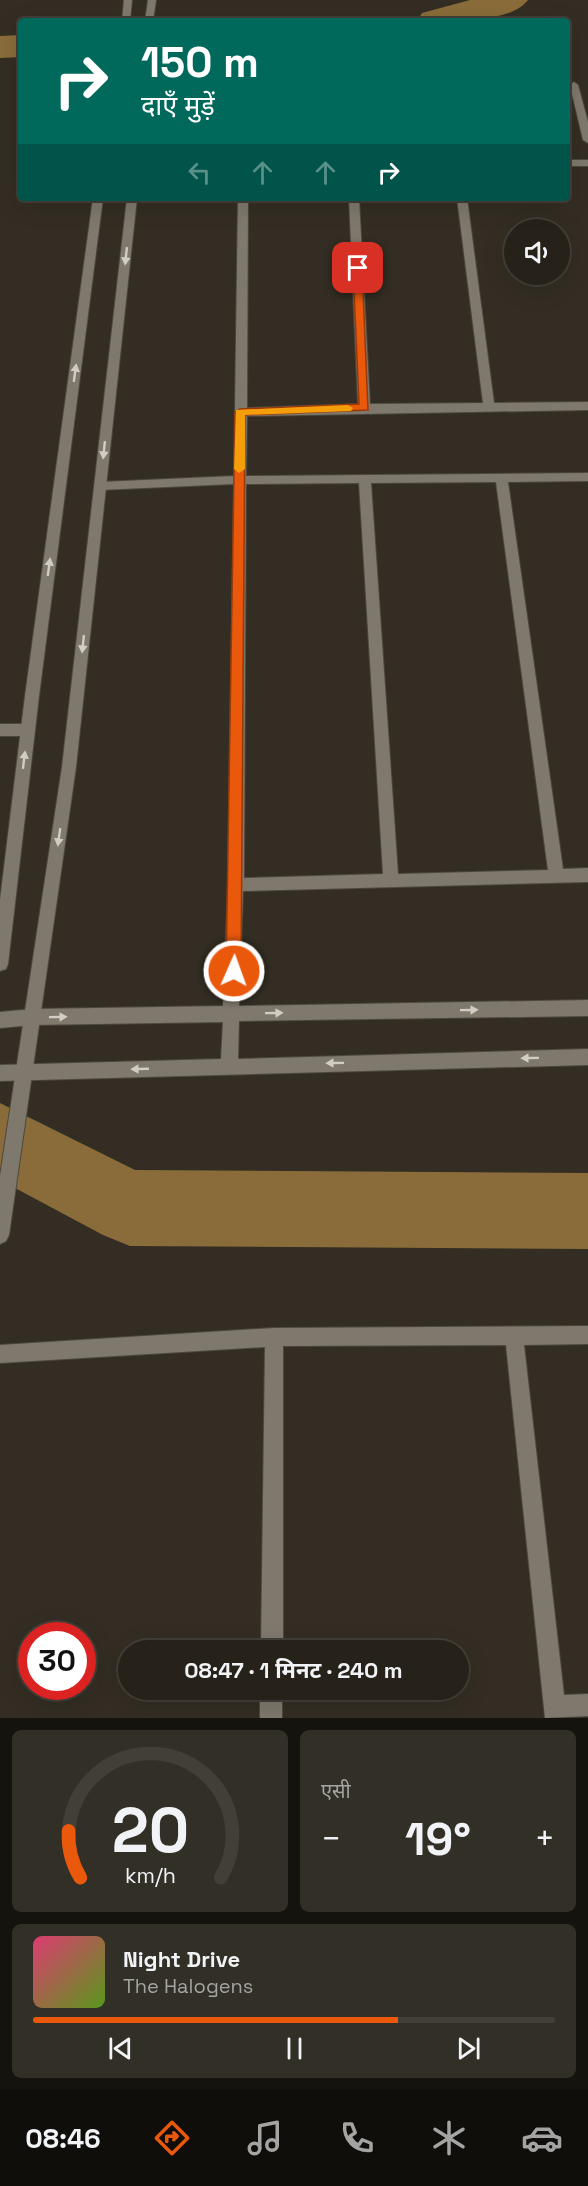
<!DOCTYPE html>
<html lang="hi">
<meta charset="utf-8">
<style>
:root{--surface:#26221a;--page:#322f27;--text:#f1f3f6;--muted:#a4a4a2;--line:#423f39;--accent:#ea580c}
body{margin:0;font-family:"Space Grotesk","Noto Sans Devanagari",sans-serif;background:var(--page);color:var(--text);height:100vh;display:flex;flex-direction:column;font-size:22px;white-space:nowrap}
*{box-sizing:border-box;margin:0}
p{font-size:20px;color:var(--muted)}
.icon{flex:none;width:33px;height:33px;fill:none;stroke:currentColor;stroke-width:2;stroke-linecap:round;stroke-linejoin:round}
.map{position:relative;height:1718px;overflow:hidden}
.details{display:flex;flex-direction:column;gap:12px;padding:12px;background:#15130e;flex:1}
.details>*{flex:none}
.banner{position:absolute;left:18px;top:18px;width:552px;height:183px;border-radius:6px;box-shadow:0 6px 24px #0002,0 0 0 2px var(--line);background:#00695c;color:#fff;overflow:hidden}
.fabs{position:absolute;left:504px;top:219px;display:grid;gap:12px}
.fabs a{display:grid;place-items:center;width:66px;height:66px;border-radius:50%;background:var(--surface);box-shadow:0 6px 24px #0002,0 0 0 2px var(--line);font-size:30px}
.speed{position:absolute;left:18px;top:1622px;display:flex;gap:12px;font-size:30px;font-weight:700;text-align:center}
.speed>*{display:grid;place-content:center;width:78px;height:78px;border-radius:50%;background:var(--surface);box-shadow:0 6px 24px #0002,0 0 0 2px var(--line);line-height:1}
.speed .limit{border:9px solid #d22;background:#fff;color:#111}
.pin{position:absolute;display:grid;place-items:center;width:51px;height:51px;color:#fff;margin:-26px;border-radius:12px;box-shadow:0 3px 9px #0006}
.me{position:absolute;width:66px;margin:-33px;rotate:2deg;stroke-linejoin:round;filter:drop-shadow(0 0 4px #0008)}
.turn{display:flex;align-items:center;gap:21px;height:126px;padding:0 24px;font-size:27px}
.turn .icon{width:78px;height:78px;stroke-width:2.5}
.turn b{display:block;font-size:42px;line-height:51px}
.lanes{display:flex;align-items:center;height:57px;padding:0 24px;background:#0003;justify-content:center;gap:30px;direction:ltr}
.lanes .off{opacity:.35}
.big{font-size:45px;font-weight:700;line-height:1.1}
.details .tile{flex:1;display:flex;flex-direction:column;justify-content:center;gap:9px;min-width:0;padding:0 21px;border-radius:9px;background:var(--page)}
.details .dial{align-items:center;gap:0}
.dial svg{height:156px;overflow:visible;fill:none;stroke:var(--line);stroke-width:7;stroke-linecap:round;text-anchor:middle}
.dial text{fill:var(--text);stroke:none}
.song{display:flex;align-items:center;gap:18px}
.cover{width:72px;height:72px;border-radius:9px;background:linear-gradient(135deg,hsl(340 70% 55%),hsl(90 70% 35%))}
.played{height:6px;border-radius:3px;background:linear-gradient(90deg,var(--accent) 70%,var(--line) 70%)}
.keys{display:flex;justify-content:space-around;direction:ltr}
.heat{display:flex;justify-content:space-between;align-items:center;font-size:33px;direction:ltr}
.details .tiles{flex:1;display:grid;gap:12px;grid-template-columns:1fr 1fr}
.tile:last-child{grid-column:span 2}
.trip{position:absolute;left:118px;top:1640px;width:351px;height:60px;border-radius:30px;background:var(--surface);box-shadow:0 6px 24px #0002,0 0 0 2px var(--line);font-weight:700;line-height:60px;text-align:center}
.tabs{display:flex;height:96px;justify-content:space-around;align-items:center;background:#0f0e0a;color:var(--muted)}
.tabs .icon{width:42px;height:42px}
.tabs .active{color:var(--accent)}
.tabs b{font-size:27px;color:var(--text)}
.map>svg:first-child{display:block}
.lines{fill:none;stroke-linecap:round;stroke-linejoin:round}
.river{fill:#896c39;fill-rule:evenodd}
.street-casing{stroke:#4d483f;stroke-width:2}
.secondary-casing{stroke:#4d483f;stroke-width:2}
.street{fill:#7f786c;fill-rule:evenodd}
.secondary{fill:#7f786c;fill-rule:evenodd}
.oneway{fill:#d1ccc4}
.route{fill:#ea580c;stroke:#983908;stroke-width:1.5}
.slow{fill:#f59e0b}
</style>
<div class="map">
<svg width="588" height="1718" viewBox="0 0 588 1718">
<rect width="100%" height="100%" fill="#332d23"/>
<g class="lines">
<g class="river">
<path d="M470,0H528C511,24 444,21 417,21L422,13Z"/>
<polygon points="21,35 21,57 0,58 0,36"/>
<polygon points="0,1103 135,1170 588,1173 588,1249 130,1246 103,1235 0,1180"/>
</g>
<defs>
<g id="street">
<polygon points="574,82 578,85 588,122 588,143 583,140 570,85"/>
<rect x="567" y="160" width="21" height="6"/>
<path d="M238,198H248L247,408L358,404L349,198H359L370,404L483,403L457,198H467L494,403L588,402V410L247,416L246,476L588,473V481L508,482L563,869L588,868V882L243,891L239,1006L588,1000V1016L239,1021L238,1059L588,1049V1065L0,1081V1065L221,1059L223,1022L33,1025L0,1028V1012L33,1009L223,1006L228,885L234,484L100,490L94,486L100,482L234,476ZM496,482L548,870L398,874L371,483ZM359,483L383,874L244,878L246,484Z"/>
<polygon points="0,724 28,724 35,730 28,736 0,736"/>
<polygon points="588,1326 588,1344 524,1345 564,1695 588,1694 588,1716 545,1718 506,1345 283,1346 283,1650 261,1650 265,1347 0,1363 0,1345 274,1328"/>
<rect x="260" y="1689" width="22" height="29"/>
</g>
<g id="secondary">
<polygon points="124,0 132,0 130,21 122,21"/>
<polygon points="148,0 156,0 153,21 145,21"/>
<polygon points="93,198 103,198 39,696 8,964 6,969 0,971 0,900 25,696"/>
<polygon points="127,198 137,198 76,767 9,1235 6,1241 0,1244 0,1176 62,767"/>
</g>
</defs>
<use href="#street" class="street-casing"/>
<use href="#secondary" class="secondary-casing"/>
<use href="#street" class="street"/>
<use href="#secondary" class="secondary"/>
</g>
<defs><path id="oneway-solid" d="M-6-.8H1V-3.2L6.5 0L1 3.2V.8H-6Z" transform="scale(1.5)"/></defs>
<g class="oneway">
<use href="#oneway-solid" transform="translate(126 256) rotate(96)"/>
<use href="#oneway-solid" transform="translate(75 373) rotate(-82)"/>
<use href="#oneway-solid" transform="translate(104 450) rotate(96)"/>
<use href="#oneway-solid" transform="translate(49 567) rotate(-82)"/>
<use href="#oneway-solid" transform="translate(83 644) rotate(96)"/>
<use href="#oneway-solid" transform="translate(24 760) rotate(-83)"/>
<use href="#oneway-solid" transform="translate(59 837) rotate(98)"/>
<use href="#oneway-solid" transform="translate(469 1010) rotate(-1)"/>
<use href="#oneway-solid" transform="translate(274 1013) rotate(-1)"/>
<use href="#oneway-solid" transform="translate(58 1017) rotate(-1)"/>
<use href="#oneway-solid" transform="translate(530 1058) rotate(179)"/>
<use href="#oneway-solid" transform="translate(335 1063) rotate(179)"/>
<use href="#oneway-solid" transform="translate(140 1069) rotate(178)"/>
</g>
<polygon class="route" points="358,265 362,268 368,410 245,415 241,971 234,978 226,971 235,412 240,409 359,404 353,268"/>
<polygon class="slow" points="348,405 353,408 351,411 245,415 245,469 239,473 234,469 236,410"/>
</svg>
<div class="fabs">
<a><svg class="icon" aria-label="sound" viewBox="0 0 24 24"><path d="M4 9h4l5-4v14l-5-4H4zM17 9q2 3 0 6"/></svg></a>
</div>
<div class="speed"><div class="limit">30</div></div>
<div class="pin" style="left:358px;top:268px;background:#d93025"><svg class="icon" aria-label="arrive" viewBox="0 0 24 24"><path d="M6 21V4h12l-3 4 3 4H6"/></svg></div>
<svg class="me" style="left:234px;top:971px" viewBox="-20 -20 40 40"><circle r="17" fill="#ea580c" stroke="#fff" stroke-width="3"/><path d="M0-11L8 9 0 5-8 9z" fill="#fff"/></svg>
<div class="trip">08:47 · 1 मिनट · 240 m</div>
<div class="banner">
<div class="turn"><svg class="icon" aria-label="right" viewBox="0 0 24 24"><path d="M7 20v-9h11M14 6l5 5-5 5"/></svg><div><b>150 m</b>दाएँ मुड़ें</div></div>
<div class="lanes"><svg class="icon off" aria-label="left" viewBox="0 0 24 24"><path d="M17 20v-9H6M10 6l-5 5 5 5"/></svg><svg class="icon off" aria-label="ahead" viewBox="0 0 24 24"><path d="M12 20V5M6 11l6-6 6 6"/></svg><svg class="icon off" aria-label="ahead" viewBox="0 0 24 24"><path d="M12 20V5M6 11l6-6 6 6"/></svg><svg class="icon" aria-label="right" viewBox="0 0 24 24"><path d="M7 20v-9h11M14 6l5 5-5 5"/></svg></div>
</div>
</div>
<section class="details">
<div class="tiles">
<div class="tile dial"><svg viewBox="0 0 100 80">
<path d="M14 69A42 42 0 1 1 86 69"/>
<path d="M14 69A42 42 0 0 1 8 45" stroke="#ea580c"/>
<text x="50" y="56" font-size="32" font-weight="700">20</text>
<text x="50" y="72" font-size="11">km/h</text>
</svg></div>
<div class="tile"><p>एसी</p>
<div class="heat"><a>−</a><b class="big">19°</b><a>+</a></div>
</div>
<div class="tile">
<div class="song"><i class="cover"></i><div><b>Night Drive</b><p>The Halogens</p></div></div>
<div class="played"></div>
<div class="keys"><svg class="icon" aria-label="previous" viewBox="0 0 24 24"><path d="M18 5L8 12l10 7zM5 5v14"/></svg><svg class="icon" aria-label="pause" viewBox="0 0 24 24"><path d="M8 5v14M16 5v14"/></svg><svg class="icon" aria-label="next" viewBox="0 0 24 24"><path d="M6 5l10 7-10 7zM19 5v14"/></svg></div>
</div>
</div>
</section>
<nav class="tabs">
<b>08:46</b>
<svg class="icon active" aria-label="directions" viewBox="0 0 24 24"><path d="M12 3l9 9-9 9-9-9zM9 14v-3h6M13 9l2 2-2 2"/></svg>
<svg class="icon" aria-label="music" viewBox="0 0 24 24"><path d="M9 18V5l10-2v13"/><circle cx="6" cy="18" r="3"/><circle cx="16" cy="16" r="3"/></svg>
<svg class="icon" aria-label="phone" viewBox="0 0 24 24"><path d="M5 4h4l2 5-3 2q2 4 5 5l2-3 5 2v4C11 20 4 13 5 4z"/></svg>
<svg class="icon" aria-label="climate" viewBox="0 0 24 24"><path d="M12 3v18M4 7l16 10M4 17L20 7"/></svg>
<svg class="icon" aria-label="car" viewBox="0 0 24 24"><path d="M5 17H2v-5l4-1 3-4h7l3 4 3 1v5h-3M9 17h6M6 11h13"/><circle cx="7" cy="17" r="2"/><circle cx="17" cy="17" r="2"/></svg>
</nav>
